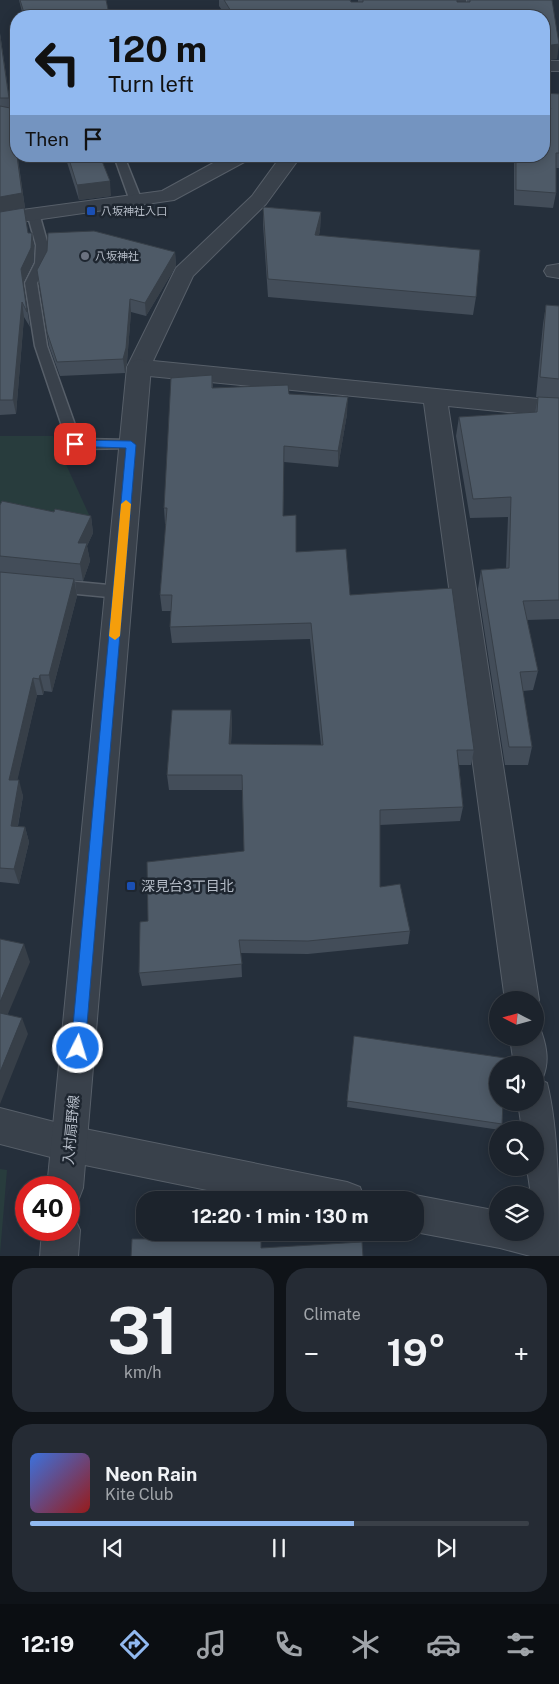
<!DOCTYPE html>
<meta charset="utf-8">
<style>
:root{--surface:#1c232c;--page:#252b34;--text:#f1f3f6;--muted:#a0a4a9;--line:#3a4048;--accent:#91b9f0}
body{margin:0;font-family:"Public Sans","Noto Sans JP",sans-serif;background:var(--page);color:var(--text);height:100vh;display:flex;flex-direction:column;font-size:19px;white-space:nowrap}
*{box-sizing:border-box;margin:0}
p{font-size:16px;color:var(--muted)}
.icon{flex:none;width:28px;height:28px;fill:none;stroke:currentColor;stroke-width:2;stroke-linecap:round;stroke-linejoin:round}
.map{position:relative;height:1256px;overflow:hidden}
.sheet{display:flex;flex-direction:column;gap:12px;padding:12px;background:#0f1318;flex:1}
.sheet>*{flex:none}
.top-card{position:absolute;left:10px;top:10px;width:540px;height:152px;border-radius:20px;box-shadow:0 2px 12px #0003,0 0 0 1px var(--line);background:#91b9f0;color:#111;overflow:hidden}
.needle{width:32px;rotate:276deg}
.fabs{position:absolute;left:489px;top:991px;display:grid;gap:10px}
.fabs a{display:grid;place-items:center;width:55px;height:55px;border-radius:50%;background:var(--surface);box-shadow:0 2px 12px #0003,0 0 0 1px var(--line);font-size:25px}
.speed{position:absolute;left:15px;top:1176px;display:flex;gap:10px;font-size:25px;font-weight:700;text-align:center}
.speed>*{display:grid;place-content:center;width:65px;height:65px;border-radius:50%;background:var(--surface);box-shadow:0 2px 12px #0003,0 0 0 1px var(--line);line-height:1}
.speed .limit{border:8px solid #d22;background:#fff;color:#111}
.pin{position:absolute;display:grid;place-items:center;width:42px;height:42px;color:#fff;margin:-21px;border-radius:10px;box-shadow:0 2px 8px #0006}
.me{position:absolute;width:55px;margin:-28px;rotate:5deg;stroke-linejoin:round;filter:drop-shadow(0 0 4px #0008)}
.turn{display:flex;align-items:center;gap:18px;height:105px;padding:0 15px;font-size:22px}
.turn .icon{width:65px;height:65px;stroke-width:2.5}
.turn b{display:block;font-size:35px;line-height:42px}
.then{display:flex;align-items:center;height:48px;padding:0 15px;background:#0003;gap:10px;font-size:19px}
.big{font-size:38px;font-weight:700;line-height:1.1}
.sheet .widget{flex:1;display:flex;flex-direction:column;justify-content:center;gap:8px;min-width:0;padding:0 18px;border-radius:20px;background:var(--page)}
.sheet .dial{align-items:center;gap:0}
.dial b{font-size:65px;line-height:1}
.song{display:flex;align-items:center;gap:15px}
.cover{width:60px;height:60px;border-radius:8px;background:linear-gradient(135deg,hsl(220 70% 55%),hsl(0 70% 35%))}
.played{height:5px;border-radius:2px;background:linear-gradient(90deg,var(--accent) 65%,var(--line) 65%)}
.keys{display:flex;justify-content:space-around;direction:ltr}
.heat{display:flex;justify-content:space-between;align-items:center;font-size:28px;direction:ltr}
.sheet .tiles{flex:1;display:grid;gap:12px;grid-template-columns:1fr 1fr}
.widget:last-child{grid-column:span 2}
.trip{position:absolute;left:136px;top:1191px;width:288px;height:50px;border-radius:20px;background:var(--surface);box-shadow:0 2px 12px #0003,0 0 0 1px var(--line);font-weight:700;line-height:50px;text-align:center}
.tabs{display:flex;height:80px;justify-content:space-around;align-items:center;background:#0b0e12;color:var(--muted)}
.tabs .icon{width:35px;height:35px}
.tabs .selected{color:var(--accent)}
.tabs b{font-size:22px;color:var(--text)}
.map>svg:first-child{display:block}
.green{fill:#283c3d}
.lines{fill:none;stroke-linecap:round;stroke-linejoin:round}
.service-casing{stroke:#575f69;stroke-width:3}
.minor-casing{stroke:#575f69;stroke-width:2}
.tertiary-casing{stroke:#575f69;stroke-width:2}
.service{fill:#39414b;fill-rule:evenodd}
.minor{fill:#39414b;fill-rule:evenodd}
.tertiary{fill:#39414b;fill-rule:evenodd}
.wall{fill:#434d59}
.shaded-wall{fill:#373f48}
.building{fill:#4e5a67;stroke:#373f48}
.route{fill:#1a73e8;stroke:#114b97}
.slow{fill:#f59e0b}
.transit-dot{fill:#1a4fb4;stroke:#1e2630;stroke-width:2}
.worship-dot{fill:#6b7280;stroke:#1e2630;stroke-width:2}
.labels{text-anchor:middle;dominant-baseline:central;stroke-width:5;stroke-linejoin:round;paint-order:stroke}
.far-poi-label{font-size:11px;fill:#b5bcc7;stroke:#1e2630;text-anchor:start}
.poi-label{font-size:14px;fill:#b5bcc7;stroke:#1e2630;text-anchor:start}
.street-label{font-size:14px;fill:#b5bcc7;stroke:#1e2630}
</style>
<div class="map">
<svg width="559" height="1257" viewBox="0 0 559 1257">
<rect width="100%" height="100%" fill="#252f3b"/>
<g class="green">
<polygon points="0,436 53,436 91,519 4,509 0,514"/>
<polygon points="0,1169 7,1170 0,1254"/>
</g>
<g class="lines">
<defs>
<g id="service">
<polygon points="456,0 466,0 467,16 457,16"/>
<rect x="0" y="114" width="16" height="6"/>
<polygon points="114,156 124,156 142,201 140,203 136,204 130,201"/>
<polygon points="33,210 39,213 48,245 47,263 37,283 47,346 80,439 131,440 136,442 138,445 136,448 75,449 68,444 35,346 25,283 35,263 36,245 27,213"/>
<polygon points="56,580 119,586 124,588 126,592 124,596 119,598 56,592 51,590 49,586 51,582"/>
</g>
<g id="minor">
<rect x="544" y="61" width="15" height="10"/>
<polygon points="226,156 251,156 248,160 174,200 0,225 0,213 162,191"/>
<polygon points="281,156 301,156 266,204 193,276 153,361 559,401 559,417 448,406 539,1000 535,1009 535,1000 505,1000 424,403 139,375 131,372 127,367 176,268 252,196"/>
<polygon points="559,264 559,278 547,276 544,271 547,266"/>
<path d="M535,1025L539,1026C546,1043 550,1060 543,1077L539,1079L547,1083C559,1130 559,1205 559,1257H534L500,1248L415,1232V1200H404L415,1195L498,1211V1232H535V1195H531L527,1168H535V1130H522L518,1102H535V1065H514L510,1038H535Z"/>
<polygon points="0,1108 70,1126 347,1182 360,1187 365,1200 256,1200 70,1162 0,1144"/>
</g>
<g id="tertiary">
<polygon points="139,359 147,362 151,367 83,1188 78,1201 69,1205 69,1188 47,1188 127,367 131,362"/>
<polygon points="69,1214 74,1217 80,1230 78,1257 40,1257 42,1230 69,1230"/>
</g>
</defs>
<use href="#service" class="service-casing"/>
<use href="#minor" class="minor-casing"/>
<use href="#tertiary" class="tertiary-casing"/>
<use href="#service" class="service"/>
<use href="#minor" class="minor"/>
<use href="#tertiary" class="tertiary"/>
</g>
<g class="wall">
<polygon points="19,0 106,0 109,14 115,16 23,16"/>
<polygon points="219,0 350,0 351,2 358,2 358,0 457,0 457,2 467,2 467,0 552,0 557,59 544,16 226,16 219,6"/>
<polygon points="0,33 25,208 0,212"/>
<polygon points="559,94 559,168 556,168 556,193 553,208 514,205 514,156 544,156 544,95"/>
<polygon points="65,156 100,156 111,196 79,200"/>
<polygon points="263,207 321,212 320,230 319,235 476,297 473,315 268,297 263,225"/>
<polygon points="0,212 28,233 32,233 34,247 33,263 23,283 30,327 24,317 16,414 0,415"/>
<polygon points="175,252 176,266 146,316 131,312 127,362 125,373 60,376 49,346 37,270"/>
<polygon points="546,305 559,306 559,619 527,620 538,671 533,690 523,691 532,747 528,765 505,765 478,589 481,570 506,568 508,517 470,518 456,436 459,417 535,413 538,397 536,397 543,324"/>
<polygon points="212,375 213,388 289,394 347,414 338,467 284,462 283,516 296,552 350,595 474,750 471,765 459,765 463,807 460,821 380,825 380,887 410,931 408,944 308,954 241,953 242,977 142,986 139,973 148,921 244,851 242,790 169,790 167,775 231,710 232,725 231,744 321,745 310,639 172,643 170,627 171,611 162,611 160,595 166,524 165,524 164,508"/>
<polygon points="0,505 91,516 93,533 87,546 90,561 83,581 75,580 77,596 52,692 44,691 43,695 37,695 17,780 23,796 18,826 25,827 29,842 19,884 0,882"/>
<polygon points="354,1036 502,1124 500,1130 347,1107"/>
</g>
<g class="shaded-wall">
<polygon points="559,44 557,59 544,61 544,46"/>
<polygon points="17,156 25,208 0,212 0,197"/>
<polygon points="110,181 111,196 79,200 77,185"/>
<polygon points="321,212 320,230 314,252 315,235"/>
<polygon points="32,233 34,247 33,263 23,283 30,327 21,269"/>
<polygon points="175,252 176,266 146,316 145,303"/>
<polygon points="130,299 131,312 127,362 125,373 123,359"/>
<polygon points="22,302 24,317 16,414 13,400"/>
<polygon points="348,397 347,414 338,467 338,451"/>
<polygon points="91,516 93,533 87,546 90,561 83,581 80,564 78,543"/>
<polygon points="74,579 77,596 52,692 49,675"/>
<polygon points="40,675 44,691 43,695 39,679"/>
<polygon points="33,678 37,695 14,795 9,780"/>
<polygon points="231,710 232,725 230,759 229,744"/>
<polygon points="19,780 23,796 15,841 11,826"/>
<polygon points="25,827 29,842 19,884 14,869"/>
<polygon points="24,944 30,962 2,1028 0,1022 0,1002"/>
<polygon points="22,1018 28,1034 0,1104 0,1072"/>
</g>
<g class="building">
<polygon points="20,0 106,0 109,14 114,13 115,16 25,16"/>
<polygon points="224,0 350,0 351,2 363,2 363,0 457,0 457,2 470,2 470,0 552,0 559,44 544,46 544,16 234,16"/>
<polygon points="0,36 9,98 0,98"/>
<polygon points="544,93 559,94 559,153 556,153 556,193 516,190 516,156 544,156 544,109 551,109 544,95"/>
<polygon points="0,106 10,108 16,151 16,156 17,156 22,193 0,197"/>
<polygon points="68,156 100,156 110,181 77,185"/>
<polygon points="263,207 321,212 315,235 480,250 476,297 268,279"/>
<polygon points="24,208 28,233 32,233 31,248 21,269 27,312 22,302 13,400 0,400 0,212"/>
<polygon points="94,231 175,252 145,303 130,299 126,348 123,359 57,362 47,332 37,270 47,251 48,233"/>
<polygon points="546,305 559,306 559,379 540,377"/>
<polygon points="212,375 212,388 288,385 289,394 348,397 338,451 284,446 283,516 296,515 296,552 346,549 350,595 452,588 474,750 457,750 463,807 380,810 380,887 400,884 410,931 308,941 239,940 242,964 139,973 140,922 148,921 147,862 244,851 242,775 167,775 172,710 231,710 229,744 323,745 311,623 170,627 172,595 160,595 167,508 164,508 171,378"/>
<polygon points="538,397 559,398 559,600 523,601 538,671 520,672 532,747 509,747 481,570 509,568 511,497 473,499 459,417 537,412"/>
<polygon points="2,501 54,512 55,509 91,516 78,543 87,543 80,564 0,556 0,505"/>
<polygon points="0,572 74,579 49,675 40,675 39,679 33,678 9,780 19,780 11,826 25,827 14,869 0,868"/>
<polygon points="0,939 24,944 0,1002"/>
<polygon points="0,1013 22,1018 0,1072"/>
<polygon points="354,1036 505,1058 504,1065 498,1065 498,1102 503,1102 502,1124 347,1101"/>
<polygon points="261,1238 261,1248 362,1242 363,1257 131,1257 132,1239"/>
</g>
<polygon class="route" points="75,440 131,441 136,445 85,1048 83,1053 78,1055 73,1053 71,1048 126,448 71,446 71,441"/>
<polygon class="slow" points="126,500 131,504 120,636 115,640 109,636 121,504"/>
<g class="transit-dot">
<rect x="86" y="206" width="10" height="10" rx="2.5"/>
<rect x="126" y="881" width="10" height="10" rx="2.5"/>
</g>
<circle class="worship-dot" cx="85" cy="256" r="5"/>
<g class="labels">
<g class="far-poi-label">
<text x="101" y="211">八坂神社入口</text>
<text x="95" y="256">八坂神社</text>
</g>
<g class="poi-label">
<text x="141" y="886">深見台3丁目北</text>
</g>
<g class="street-label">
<text transform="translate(71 1130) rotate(-85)">入村扇野線</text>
</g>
</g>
</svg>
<div class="fabs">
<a><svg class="needle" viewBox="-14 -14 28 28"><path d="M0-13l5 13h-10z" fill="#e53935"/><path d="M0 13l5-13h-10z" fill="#a0a4a9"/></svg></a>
<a><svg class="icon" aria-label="sound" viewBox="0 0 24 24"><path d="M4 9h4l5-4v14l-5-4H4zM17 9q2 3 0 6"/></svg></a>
<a><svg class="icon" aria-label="search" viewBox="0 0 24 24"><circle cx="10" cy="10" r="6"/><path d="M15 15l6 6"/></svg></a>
<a><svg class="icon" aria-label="layers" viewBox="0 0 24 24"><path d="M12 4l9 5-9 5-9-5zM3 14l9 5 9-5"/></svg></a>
</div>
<div class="speed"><div class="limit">40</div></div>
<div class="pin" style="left:75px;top:444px;background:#d93025"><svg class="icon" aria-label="arrive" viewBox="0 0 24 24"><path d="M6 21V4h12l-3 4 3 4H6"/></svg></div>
<svg class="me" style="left:78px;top:1048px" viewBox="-20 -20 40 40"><circle r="17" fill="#1a73e8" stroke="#fff" stroke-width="3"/><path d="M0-11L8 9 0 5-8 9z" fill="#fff"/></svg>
<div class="trip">12:20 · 1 min · 130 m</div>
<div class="top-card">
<div class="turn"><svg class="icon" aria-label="left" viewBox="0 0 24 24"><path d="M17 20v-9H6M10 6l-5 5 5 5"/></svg><div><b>120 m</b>Turn left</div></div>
<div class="then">Then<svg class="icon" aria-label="arrive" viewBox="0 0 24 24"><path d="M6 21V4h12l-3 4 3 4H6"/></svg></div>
</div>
</div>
<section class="sheet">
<div class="tiles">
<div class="widget dial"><b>31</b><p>km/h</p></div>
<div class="widget"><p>Climate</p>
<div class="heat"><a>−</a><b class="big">19°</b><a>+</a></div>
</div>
<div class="widget">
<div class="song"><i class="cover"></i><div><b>Neon Rain</b><p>Kite Club</p></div></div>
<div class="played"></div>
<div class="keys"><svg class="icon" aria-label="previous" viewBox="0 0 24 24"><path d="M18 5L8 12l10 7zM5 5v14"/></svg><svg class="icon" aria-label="pause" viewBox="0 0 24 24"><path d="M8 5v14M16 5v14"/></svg><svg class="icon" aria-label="next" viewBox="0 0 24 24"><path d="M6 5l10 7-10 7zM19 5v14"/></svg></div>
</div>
</div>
</section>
<nav class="tabs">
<b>12:19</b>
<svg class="icon selected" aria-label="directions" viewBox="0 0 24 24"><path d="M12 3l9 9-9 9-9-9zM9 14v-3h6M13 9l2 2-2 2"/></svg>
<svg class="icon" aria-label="music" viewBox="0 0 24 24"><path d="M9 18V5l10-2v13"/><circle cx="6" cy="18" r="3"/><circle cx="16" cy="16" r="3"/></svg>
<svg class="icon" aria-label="phone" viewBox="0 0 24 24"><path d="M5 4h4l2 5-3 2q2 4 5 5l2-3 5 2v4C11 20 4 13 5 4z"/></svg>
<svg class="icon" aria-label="climate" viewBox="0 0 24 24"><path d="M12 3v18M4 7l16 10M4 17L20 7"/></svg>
<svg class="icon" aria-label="car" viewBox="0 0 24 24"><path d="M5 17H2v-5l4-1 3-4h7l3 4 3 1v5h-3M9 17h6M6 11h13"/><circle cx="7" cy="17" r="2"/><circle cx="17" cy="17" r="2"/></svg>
<svg class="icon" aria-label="filters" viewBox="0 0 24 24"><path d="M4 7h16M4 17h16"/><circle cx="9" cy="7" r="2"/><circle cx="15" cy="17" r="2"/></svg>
</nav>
